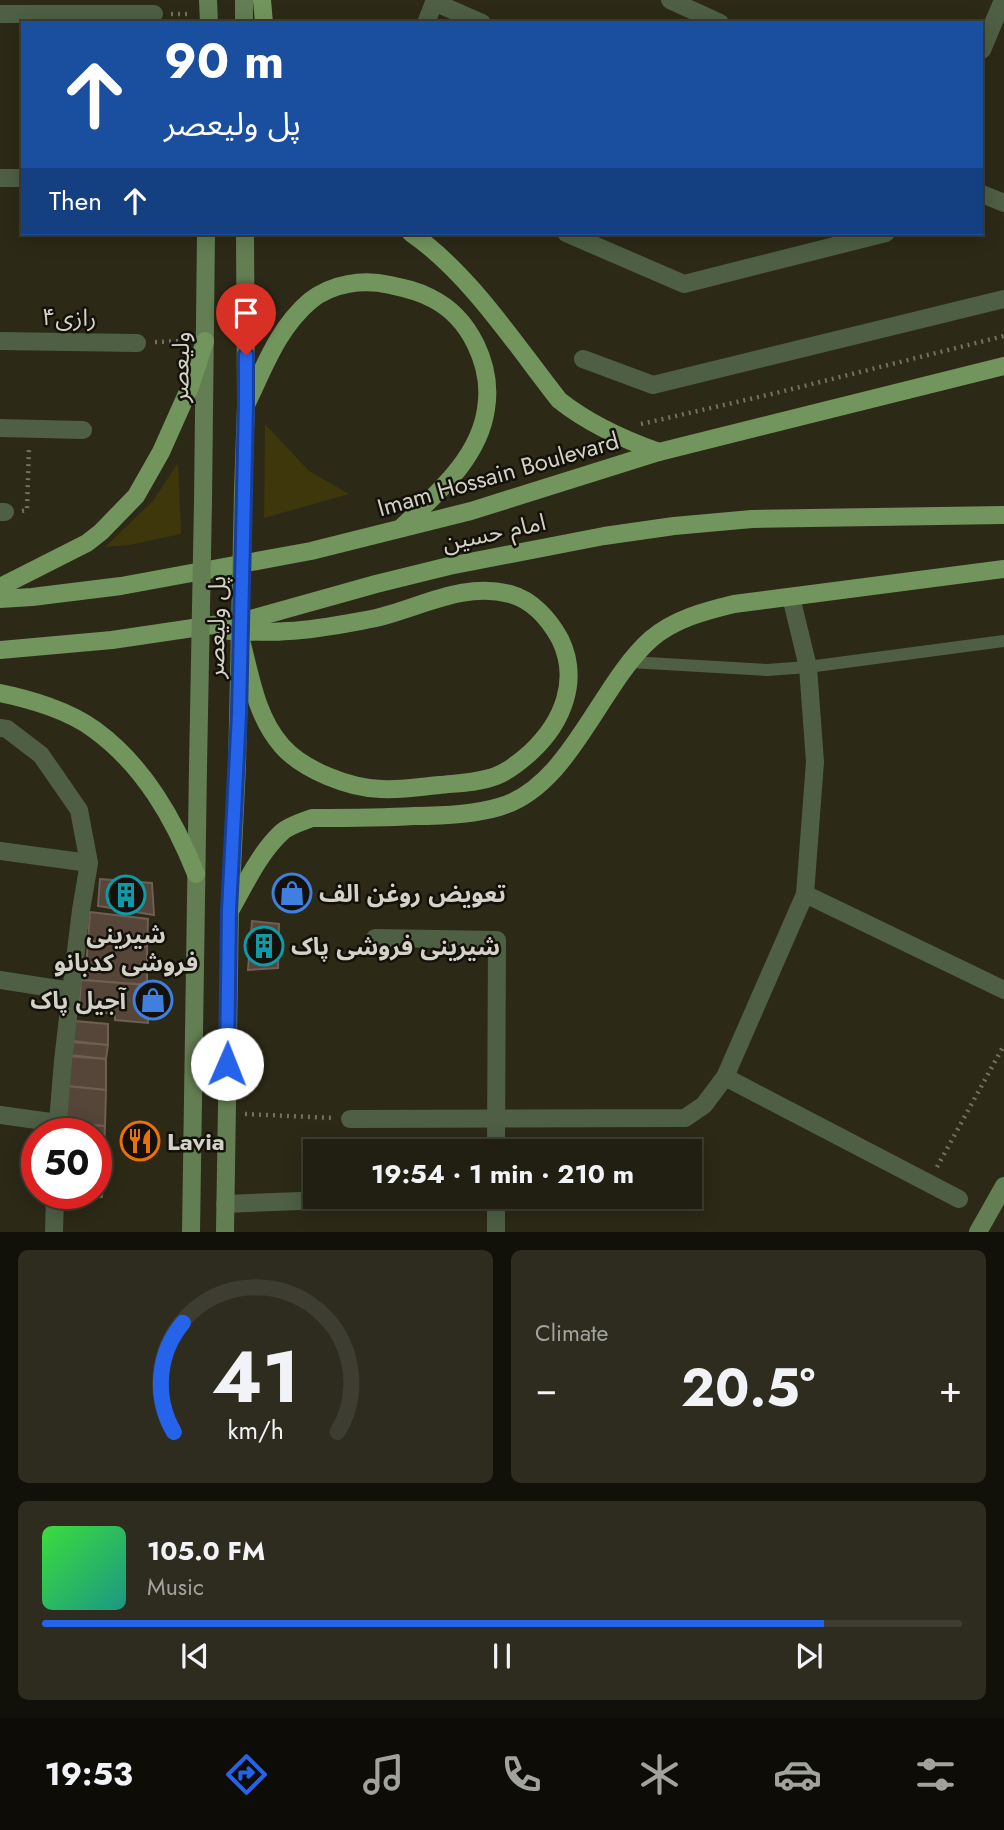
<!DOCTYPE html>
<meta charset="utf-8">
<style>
:root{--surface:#211f11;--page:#2d2c1f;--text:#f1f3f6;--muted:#a2a29f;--line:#3e3d31;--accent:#2563eb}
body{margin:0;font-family:Jost,"Noto Sans Arabic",sans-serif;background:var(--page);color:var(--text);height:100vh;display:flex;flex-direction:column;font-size:26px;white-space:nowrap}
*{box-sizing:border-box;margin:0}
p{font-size:23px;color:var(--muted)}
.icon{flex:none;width:38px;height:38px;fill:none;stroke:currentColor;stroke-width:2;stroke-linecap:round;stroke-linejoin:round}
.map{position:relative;height:1232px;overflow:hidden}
.panel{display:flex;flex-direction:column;gap:18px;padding:18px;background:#121109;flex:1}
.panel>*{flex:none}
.top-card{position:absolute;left:21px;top:21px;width:962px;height:214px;border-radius:0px;box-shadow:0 4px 18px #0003,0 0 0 2px var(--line);background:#1a4fa0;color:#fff;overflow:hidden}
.speed{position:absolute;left:21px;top:1118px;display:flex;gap:14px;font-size:35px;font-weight:700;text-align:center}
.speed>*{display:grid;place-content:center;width:91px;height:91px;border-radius:50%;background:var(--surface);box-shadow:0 4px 18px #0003,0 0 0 2px var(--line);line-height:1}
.speed .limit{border:10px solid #d22;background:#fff;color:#111}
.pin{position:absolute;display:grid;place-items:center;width:60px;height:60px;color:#fff;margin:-72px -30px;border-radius:50% 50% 50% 0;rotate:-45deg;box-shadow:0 0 7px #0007}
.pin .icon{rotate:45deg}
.me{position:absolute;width:77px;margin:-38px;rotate:1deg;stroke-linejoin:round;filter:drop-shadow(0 0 5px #0008)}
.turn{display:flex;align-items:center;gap:24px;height:147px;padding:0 28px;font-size:32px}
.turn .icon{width:91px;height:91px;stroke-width:2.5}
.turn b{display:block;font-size:49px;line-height:60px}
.then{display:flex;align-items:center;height:66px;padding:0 28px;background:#0003;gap:14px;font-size:26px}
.big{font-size:52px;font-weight:700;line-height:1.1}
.panel .tile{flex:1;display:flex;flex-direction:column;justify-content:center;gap:10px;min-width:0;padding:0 24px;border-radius:10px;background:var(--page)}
.panel .dial{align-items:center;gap:0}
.dial svg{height:182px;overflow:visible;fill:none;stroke:var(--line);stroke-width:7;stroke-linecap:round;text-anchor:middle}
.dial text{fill:var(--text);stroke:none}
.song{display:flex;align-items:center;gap:21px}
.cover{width:84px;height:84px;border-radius:10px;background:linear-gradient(135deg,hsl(120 70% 55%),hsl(170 70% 35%))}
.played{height:7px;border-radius:4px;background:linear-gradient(90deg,var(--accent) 85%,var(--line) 85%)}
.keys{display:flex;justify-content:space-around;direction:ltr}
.heat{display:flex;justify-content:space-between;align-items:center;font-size:38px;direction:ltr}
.panel .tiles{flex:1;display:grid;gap:18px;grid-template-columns:1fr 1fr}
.tile:last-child{grid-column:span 2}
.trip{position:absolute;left:303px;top:1139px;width:399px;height:70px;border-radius:0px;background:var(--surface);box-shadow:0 4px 18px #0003,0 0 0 2px var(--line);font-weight:700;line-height:70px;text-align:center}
.dock{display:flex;height:112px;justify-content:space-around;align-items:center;background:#0d0c07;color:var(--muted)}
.dock .icon{width:49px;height:49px}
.dock .on{color:var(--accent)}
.dock b{font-size:32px;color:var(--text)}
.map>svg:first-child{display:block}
.green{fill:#3e370b}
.building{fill:#564539;stroke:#6f5e51;stroke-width:2}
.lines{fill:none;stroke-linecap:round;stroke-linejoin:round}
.path{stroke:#727061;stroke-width:4.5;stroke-dasharray:2 5;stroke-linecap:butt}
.lane{stroke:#4e5f44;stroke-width:12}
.street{stroke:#4e5f44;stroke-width:18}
.secondary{stroke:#637e52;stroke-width:18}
.primary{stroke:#72955d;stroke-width:18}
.secondary-bridge{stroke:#637e52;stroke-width:18}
.route-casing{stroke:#184099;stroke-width:18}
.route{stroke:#2563eb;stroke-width:12}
.labels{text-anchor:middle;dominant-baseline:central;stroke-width:5;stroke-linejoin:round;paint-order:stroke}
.street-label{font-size:24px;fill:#d3d2c7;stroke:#13110a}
.poi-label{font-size:24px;font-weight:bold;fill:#d3d2c7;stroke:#13110a;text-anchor:start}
</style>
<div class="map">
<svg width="1004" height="1232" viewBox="0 0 1004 1232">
<rect width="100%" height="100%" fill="#2c2917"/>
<g class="green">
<polygon points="265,424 309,471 349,494 264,518"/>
<polygon points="178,463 181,534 129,545 105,547 153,501"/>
</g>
<g class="building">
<polygon points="100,879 152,883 154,915 98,906"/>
<polygon points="90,912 148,919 147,947 88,941"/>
<polygon points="252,921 279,924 278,968 248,970"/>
<polygon points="88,941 147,947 147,985 85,980"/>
<polygon points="81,980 147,985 148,1023 115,1020 115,1014 79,1010"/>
<polygon points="75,1021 108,1024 108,1045 73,1041"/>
<polygon points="70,1042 108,1045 106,1059 70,1055"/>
<polygon points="67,1056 106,1059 106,1090 66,1086"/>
<polygon points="66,1086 106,1090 105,1126 66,1124"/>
<polygon points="66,1124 105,1126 102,1197 64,1196 65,1194 96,1194 96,1134 66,1134"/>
</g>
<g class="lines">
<g class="path">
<polyline points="171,14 190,14"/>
<polyline points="155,342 185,341"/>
<polyline points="641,424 776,393 1004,336"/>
<polyline points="22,511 27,510 29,447"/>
<polyline points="245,1114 334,1118"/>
<polyline points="937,1167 1004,1045"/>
</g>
<polyline class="lane" points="630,662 767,670 808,667 1004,641"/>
<g class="street">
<polyline points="670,0 720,23"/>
<polyline points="434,2 482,23"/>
<polyline points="0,14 154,14"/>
<polyline points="426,23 435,0"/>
<polyline points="982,50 1003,0"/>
<polyline points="0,178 23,178"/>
<polyline points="982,194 1004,203"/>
<polyline points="566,233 684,284 886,233"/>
<polyline points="0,341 137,343"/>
<polyline points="583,359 653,385 1004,299"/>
<polyline points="0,428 83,430"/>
<polyline points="0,512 5,512"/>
<polyline points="0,728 7,729 41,755 79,810 89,863 81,910 71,991 63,1061 57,1134"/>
<polyline points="0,851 89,863"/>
<polyline points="805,894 1004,990"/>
<polyline points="375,938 497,940 496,1152"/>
<polyline points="0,980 71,991"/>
<polyline points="725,1077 959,1199"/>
<polyline points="0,1115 58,1123"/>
<polyline points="350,1119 685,1118 704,1105 725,1077 805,894 815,762 808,667 791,597"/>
<polyline points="496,1197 496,1232"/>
<polyline points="225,1204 326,1200"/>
<polyline points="54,1232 55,1194"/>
</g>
<g class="secondary">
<polyline points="208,0 209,23"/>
<polyline points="244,0 244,23"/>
<polyline points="243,490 246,405 245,233"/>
<polyline points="203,501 206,233"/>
<polyline points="191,1232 198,767"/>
<polyline points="225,1232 230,911 237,766"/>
<polyline points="978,1232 1004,1186"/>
</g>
<g class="primary">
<polyline points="262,0 264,23"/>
<path d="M411,233C469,273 515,344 559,400C589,424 622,439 659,452"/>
<path d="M246,405C264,368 278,328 310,301C332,283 363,279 390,285C404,288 418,291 431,298C470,317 493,366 486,409C479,459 435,495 401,528"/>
<polyline points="0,587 87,543 101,532 136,496 161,452 190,387 205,341"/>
<polyline points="0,599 32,597 121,586 311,551 471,511 659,452 1004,366"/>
<path d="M229,631C249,631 268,633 288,631C315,630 344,624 371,619C416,610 462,581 510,594C532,600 549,619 560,639C580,680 563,722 531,752C521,761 509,771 496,776C478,783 458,783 439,785C420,787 401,790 381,789C349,788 303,770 282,746C257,718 251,679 242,644"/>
<polyline points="0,650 112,640 247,620 376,584 449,566 604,536 674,526 752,519 1004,515"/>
<path d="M0,693C30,699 70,711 95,730C144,766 174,819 196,874"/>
<path d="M230,911C245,885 259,853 282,832C290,825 302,822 312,818C346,818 380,818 414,816C442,816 472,815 499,807C570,787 599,685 651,639C674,619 705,611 734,604L1004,569"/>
</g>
<g class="secondary-bridge">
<polyline points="237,766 243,490"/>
<polyline points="198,767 203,501"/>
</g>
</g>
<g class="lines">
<defs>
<polyline id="route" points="227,1064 229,911 239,714 246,405 246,355"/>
</defs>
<use href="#route" class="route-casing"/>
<use href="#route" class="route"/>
</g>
<defs>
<symbol id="shop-ring" viewBox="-11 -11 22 22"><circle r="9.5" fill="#13110a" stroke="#3f7fe0" stroke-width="1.5"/><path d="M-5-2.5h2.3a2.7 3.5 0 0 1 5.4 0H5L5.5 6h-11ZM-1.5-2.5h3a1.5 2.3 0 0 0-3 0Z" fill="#3f7fe0"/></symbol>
<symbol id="building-ring" viewBox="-11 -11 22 22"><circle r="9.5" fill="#13110a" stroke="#0f9aa8" stroke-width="1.5"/><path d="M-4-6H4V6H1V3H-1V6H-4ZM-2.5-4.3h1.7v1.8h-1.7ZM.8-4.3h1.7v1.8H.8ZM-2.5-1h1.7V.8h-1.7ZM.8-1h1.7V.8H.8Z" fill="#0f9aa8"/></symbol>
<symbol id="restaurant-ring" viewBox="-11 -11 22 22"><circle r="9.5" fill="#13110a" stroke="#e8710a" stroke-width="1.5"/><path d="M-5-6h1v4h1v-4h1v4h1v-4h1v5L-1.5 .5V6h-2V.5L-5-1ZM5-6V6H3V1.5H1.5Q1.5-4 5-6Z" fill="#e8710a"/></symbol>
</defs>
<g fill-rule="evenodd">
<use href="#shop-ring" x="270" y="871" width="44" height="44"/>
<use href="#building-ring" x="104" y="873" width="44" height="44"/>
<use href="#building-ring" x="242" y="924" width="44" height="44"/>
<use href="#shop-ring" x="131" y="978" width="44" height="44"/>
<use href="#restaurant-ring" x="118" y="1119" width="44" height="44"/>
</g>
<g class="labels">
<g class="street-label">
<text transform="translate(69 317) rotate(1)">رازی۴</text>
<text transform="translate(180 367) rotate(-89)">ولیعصر</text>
<text transform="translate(498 474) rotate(-16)">Imam Hossain Boulevard</text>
<text transform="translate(494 532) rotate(-12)">امام حسین</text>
<text transform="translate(216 627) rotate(-89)">پل ولیعصر</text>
</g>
<g class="poi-label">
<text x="319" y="893">تعویض روغن الف</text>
<text x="126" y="934" text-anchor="middle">شیرینی<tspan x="126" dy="28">فروشی کدبانو</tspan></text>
<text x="291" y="946">شیرینی فروشی پاک</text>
<text x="126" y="1000" text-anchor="end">آجیل پاک</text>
<text x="167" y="1141">Lavia</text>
</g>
</g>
</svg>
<div class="speed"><div class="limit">50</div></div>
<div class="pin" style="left:246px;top:355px;background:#d93025"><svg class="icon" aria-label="arrive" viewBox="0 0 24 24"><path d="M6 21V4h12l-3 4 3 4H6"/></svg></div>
<svg class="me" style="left:227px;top:1064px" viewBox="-20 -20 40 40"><circle r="19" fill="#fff"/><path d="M0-13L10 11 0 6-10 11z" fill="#2563eb"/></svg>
<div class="trip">19:54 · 1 min · 210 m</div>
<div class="top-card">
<div class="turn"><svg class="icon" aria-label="ahead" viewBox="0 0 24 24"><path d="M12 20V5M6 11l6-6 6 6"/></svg><div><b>90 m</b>پل ولیعصر</div></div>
<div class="then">Then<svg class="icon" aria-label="ahead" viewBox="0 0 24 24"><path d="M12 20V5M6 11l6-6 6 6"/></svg></div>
</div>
</div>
<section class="panel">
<div class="tiles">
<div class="tile dial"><svg viewBox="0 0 100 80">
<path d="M14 69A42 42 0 1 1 86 69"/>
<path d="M14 69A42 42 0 0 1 18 21" stroke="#2563eb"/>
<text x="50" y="56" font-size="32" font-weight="700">41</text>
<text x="50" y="72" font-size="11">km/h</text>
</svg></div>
<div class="tile"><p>Climate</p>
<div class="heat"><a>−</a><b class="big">20.5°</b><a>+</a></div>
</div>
<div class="tile">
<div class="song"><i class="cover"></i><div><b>105.0 FM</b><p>Music</p></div></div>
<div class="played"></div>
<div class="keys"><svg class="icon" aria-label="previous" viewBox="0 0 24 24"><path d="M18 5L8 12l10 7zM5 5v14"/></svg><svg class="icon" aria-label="pause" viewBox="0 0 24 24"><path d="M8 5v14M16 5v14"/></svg><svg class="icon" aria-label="next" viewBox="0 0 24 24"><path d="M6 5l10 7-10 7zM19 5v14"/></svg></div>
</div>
</div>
</section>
<nav class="dock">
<b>19:53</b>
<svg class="icon on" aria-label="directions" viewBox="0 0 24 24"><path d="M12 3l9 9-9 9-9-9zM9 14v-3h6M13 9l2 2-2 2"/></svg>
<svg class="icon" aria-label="music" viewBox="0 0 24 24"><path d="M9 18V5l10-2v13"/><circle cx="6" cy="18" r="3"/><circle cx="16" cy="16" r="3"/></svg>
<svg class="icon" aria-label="phone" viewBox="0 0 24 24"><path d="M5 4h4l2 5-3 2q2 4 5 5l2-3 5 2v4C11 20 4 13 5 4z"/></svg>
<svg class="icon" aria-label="climate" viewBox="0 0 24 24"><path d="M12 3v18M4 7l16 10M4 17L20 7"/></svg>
<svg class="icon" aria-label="car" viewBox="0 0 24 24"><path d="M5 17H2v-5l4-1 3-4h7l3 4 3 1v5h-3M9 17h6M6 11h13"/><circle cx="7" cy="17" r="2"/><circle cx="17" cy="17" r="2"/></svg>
<svg class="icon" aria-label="filters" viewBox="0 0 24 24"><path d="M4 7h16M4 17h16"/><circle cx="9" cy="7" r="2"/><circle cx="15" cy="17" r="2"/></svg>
</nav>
